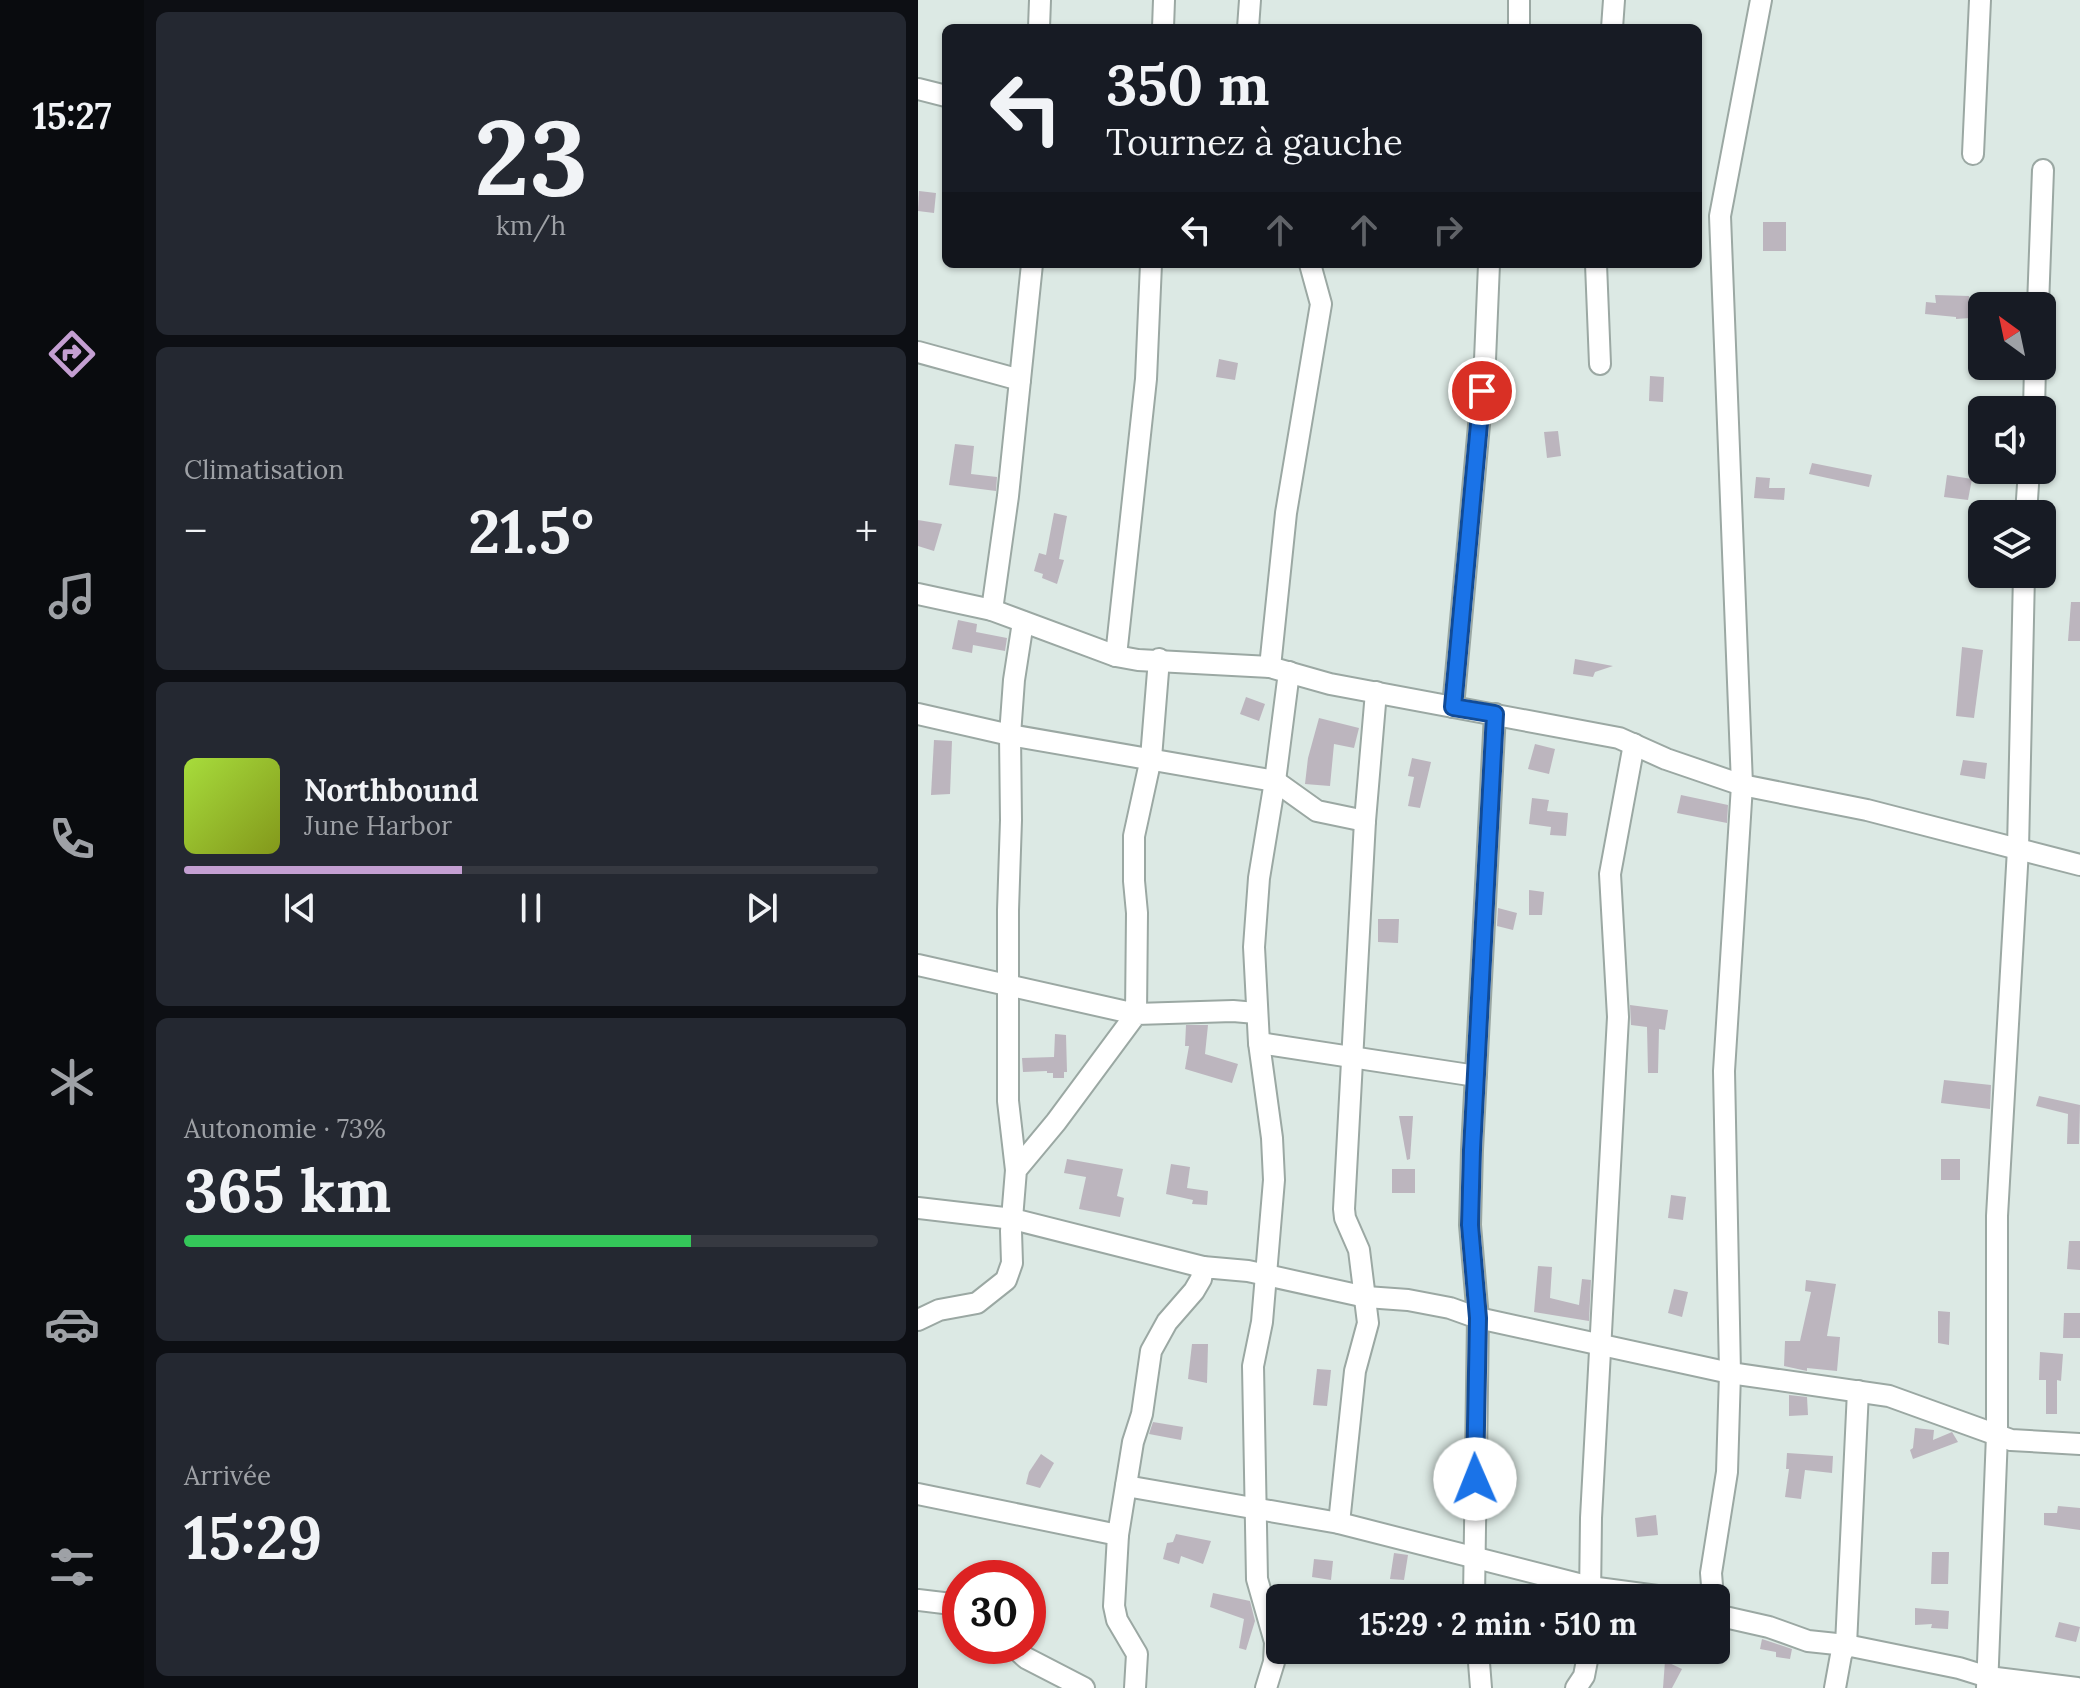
<!DOCTYPE html>
<html lang="fr">
<meta charset="utf-8">
<style>
:root{--surface:#171b24;--page:#242831;--text:#f1f3f6;--muted:#9ea1a6;--line:#363941;--accent:#c49fd2}
body{margin:0;font-family:Lora,serif;background:var(--page);color:var(--text);height:100vh;display:flex;flex-direction:column;font-size:30px;white-space:nowrap}
*{box-sizing:border-box;margin:0}
p{font-size:26px;color:var(--muted)}
.icon{flex:none;width:44px;height:44px;fill:none;stroke:currentColor;stroke-width:2;stroke-linecap:round;stroke-linejoin:round}
.map{position:relative;flex:1;overflow:hidden}
.sheet{display:flex;flex-direction:column;gap:12px;padding:12px;background:#0d0f14;width:774px}
.sheet>*{flex:none}
.guide{position:absolute;left:24px;top:24px;width:760px;height:244px;border-radius:12px;box-shadow:0 2px 6px #0004;background:#171b24;color:var(--text);overflow:hidden}
.needle{width:52px;rotate:327deg}
.fabs{position:absolute;left:1050px;top:292px;display:grid;gap:16px}
.fabs a{display:grid;place-items:center;width:88px;height:88px;border-radius:12px;background:var(--surface);box-shadow:0 2px 6px #0004;font-size:40px}
.speed{position:absolute;left:24px;top:1560px;display:flex;gap:16px;font-size:40px;font-weight:700;text-align:center}
.speed>*{display:grid;place-content:center;width:104px;height:104px;border-radius:50%;background:var(--surface);box-shadow:0 2px 6px #0004;line-height:1}
.speed .limit{border:12px solid #d22;background:#fff;color:#111}
.pin{position:absolute;display:grid;place-items:center;width:68px;height:68px;color:#fff;margin:-34px;border:4px solid #fff;border-radius:50%;box-shadow:0 2px 8px #0007}
.me{position:absolute;width:88px;margin:-44px;rotate:359deg;stroke-linejoin:round;filter:drop-shadow(0 0 6px #0008)}
.turn{display:flex;align-items:center;gap:28px;height:168px;padding:0 32px;font-size:36px}
.turn .icon{width:104px;height:104px;stroke-width:2.5}
.turn b{display:block;font-size:56px;line-height:68px}
.lanes{display:flex;align-items:center;height:76px;padding:0 32px;background:#0003;justify-content:center;gap:40px;direction:ltr}
.lanes .off{opacity:.35}
.big{font-size:60px;font-weight:800;line-height:1.1}
.sheet .tile{flex:1;display:flex;flex-direction:column;justify-content:center;gap:12px;min-width:0;padding:0 28px;border-radius:12px;background:var(--page)}
.sheet .dial{align-items:center;gap:0}
.dial b{font-size:104px;line-height:1}
.song{display:flex;align-items:center;gap:24px}
.cover{width:96px;height:96px;border-radius:12px;background:linear-gradient(135deg,hsl(80 70% 55%),hsl(70 70% 35%))}
.played{height:8px;border-radius:4px;background:linear-gradient(90deg,var(--accent) 40%,var(--line) 40%)}
.keys{display:flex;justify-content:space-around;direction:ltr}
.heat{display:flex;justify-content:space-between;align-items:center;font-size:44px;direction:ltr}
.charge{height:12px;border-radius:6px;background:linear-gradient(90deg,#34c759 73%,var(--line) 0)}
.trip{position:absolute;left:348px;top:1584px;width:464px;height:80px;border-radius:12px;background:var(--surface);box-shadow:0 2px 6px #0004;font-weight:800;line-height:80px;text-align:center}
main{display:flex;flex:1;min-height:0}
.dock{display:flex;flex-direction:column;width:144px;justify-content:space-around;align-items:center;background:#090b0e;color:var(--muted)}
.dock .icon{width:56px;height:56px}
.dock .on{color:var(--accent)}
.dock b{font-size:36px;color:var(--text)}
.map>svg:first-child{display:block}
.building{fill:#bcb5be}
.lines{fill:none;stroke-linecap:round;stroke-linejoin:round}
.minor-casing{stroke:#9ba8a3;stroke-width:24}
.minor{stroke:#fff;stroke-width:20}
.route-casing{stroke:#114b97;stroke-width:20}
.route{stroke:#1a73e8;stroke-width:14}
</style>
<main>
<nav class="dock">
<b>15:27</b>
<svg class="icon on" aria-label="directions" viewBox="0 0 24 24"><path d="M12 3l9 9-9 9-9-9zM9 14v-3h6M13 9l2 2-2 2"/></svg>
<svg class="icon" aria-label="music" viewBox="0 0 24 24"><path d="M9 18V5l10-2v13"/><circle cx="6" cy="18" r="3"/><circle cx="16" cy="16" r="3"/></svg>
<svg class="icon" aria-label="phone" viewBox="0 0 24 24"><path d="M5 4h4l2 5-3 2q2 4 5 5l2-3 5 2v4C11 20 4 13 5 4z"/></svg>
<svg class="icon" aria-label="climate" viewBox="0 0 24 24"><path d="M12 3v18M4 7l16 10M4 17L20 7"/></svg>
<svg class="icon" aria-label="car" viewBox="0 0 24 24"><path d="M5 17H2v-5l4-1 3-4h7l3 4 3 1v5h-3M9 17h6M6 11h13"/><circle cx="7" cy="17" r="2"/><circle cx="17" cy="17" r="2"/></svg>
<svg class="icon" aria-label="filters" viewBox="0 0 24 24"><path d="M4 7h16M4 17h16"/><circle cx="9" cy="7" r="2"/><circle cx="15" cy="17" r="2"/></svg>
</nav>
<section class="sheet">
<div class="tile dial"><b>23</b><p>km/h</p></div>
<div class="tile"><p>Climatisation</p>
<div class="heat"><a>−</a><b class="big">21.5°</b><a>+</a></div>
</div>
<div class="tile">
<div class="song"><i class="cover"></i><div><b>Northbound</b><p>June Harbor</p></div></div>
<div class="played"></div>
<div class="keys"><svg class="icon" aria-label="previous" viewBox="0 0 24 24"><path d="M18 5L8 12l10 7zM5 5v14"/></svg><svg class="icon" aria-label="pause" viewBox="0 0 24 24"><path d="M8 5v14M16 5v14"/></svg><svg class="icon" aria-label="next" viewBox="0 0 24 24"><path d="M6 5l10 7-10 7zM19 5v14"/></svg></div>
</div>
<div class="tile"><p>Autonomie · 73%</p><b class="big">365 km</b><div class="charge"></div></div>
<div class="tile"><p>Arrivée</p><b class="big">15:29</b></div>
</section>
<div class="map">
<svg width="1162" height="1688" viewBox="0 0 1162 1688">
<rect width="100%" height="100%" fill="#dce9e4"/>
<g class="building">
<polygon points="1,191 18,193 16,213 0,211"/>
<rect x="845" y="222" width="23" height="29"/>
<polygon points="1017,295 1051,296 1052,318 1038,319 1038,317 1007,314 1008,302 1018,303"/>
<polygon points="301,359 320,363 317,380 298,377"/>
<polygon points="732,376 746,377 745,402 731,401"/>
<polygon points="640,431 643,456 629,458 626,432"/>
<polygon points="37,444 56,446 53,474 79,477 78,491 31,485"/>
<polygon points="894,463 954,475 951,487 891,474"/>
<polygon points="1029,475 1054,479 1050,500 1026,497"/>
<polygon points="838,477 852,478 851,488 867,488 866,500 836,498"/>
<polygon points="136,513 149,516 141,559 146,560 139,584 124,578 125,574 116,571 121,553 128,555"/>
<polygon points="0,520 24,524 16,551 0,546"/>
<polygon points="1153,602 1162,602 1162,641 1150,641"/>
<polygon points="40,620 59,624 58,632 89,638 87,651 55,645 54,653 34,649"/>
<polygon points="1044,647 1065,650 1056,718 1038,716"/>
<polygon points="657,659 695,666 677,672 675,677 655,674"/>
<polygon points="328,697 347,704 341,721 322,714"/>
<polygon points="401,718 441,728 436,748 416,744 412,786 387,784 390,758"/>
<polygon points="16,740 34,741 32,794 13,795"/>
<polygon points="617,744 637,749 631,774 610,769"/>
<polygon points="494,758 513,762 502,808 490,806 496,777 490,776"/>
<polygon points="1045,760 1069,763 1067,779 1042,775"/>
<polygon points="763,795 810,805 809,823 759,813"/>
<polygon points="614,798 631,800 629,811 650,813 648,836 632,835 633,827 611,824"/>
<polygon points="611,890 626,892 624,915 611,915"/>
<polygon points="580,908 599,913 595,930 579,926"/>
<polygon points="460,919 481,919 480,943 460,942"/>
<polygon points="712,1005 750,1010 747,1030 741,1029 740,1073 730,1073 729,1027 713,1025"/>
<polygon points="268,1025 290,1025 287,1054 320,1064 314,1083 267,1069 271,1046 267,1046"/>
<polygon points="137,1034 148,1035 149,1072 146,1072 146,1078 135,1078 135,1073 129,1073 129,1071 105,1072 104,1058 136,1057"/>
<polygon points="1026,1080 1073,1085 1072,1109 1023,1103"/>
<polygon points="1121,1096 1162,1105 1161,1144 1149,1144 1150,1114 1118,1106"/>
<polygon points="481,1116 495,1116 492,1159 489,1160"/>
<polygon points="149,1159 205,1169 199,1196 206,1198 202,1217 161,1209 168,1177 146,1173"/>
<rect x="1023" y="1159" width="19" height="21"/>
<polygon points="253,1164 272,1167 269,1188 290,1191 289,1205 274,1204 275,1200 248,1194"/>
<rect x="474" y="1169" width="23" height="24"/>
<polygon points="753,1195 768,1197 765,1220 750,1218"/>
<polygon points="1151,1241 1162,1241 1162,1270 1149,1269"/>
<polygon points="620,1266 634,1267 632,1298 661,1305 664,1279 673,1280 671,1321 616,1312"/>
<polygon points="888,1280 918,1284 909,1336 922,1337 919,1371 889,1368 889,1371 866,1366 867,1341 882,1341 893,1292 887,1291"/>
<polygon points="756,1289 770,1292 764,1317 750,1313"/>
<polygon points="1020,1311 1032,1312 1031,1345 1020,1343"/>
<polygon points="1146,1313 1162,1313 1162,1338 1145,1338"/>
<polygon points="274,1344 290,1344 289,1383 270,1379"/>
<polygon points="1122,1352 1145,1354 1143,1381 1139,1380 1139,1414 1128,1414 1128,1380 1121,1380"/>
<polygon points="399,1369 413,1370 409,1406 395,1405"/>
<polygon points="871,1395 889,1397 890,1415 871,1416"/>
<polygon points="235,1422 265,1427 263,1440 231,1434"/>
<polygon points="997,1428 1016,1430 1015,1440 1034,1432 1040,1442 995,1459 992,1450 995,1448"/>
<polygon points="869,1453 915,1456 914,1473 887,1470 883,1499 867,1497 871,1469 868,1469"/>
<polygon points="123,1454 136,1463 122,1488 108,1484 111,1472"/>
<polygon points="1140,1506 1162,1508 1162,1530 1126,1525 1126,1513 1139,1513"/>
<polygon points="738,1515 740,1535 719,1537 717,1518"/>
<polygon points="258,1534 293,1541 285,1564 263,1556 261,1564 245,1559 249,1543 255,1542"/>
<polygon points="1014,1552 1031,1552 1030,1584 1013,1584"/>
<polygon points="476,1553 490,1555 486,1580 472,1579"/>
<polygon points="396,1559 415,1561 413,1580 394,1577"/>
<polygon points="295,1593 332,1601 337,1621 328,1650 321,1648 326,1619 292,1607"/>
<polygon points="997,1608 1031,1611 1030,1629 1013,1628 1014,1624 997,1625"/>
<polygon points="1141,1622 1162,1627 1158,1642 1137,1637"/>
<polygon points="844,1639 874,1649 872,1659 858,1657 858,1652 842,1649"/>
<polygon points="747,1661 764,1669 754,1688 745,1688"/>
</g>
<g class="lines">
<defs>
<g id="minor">
<polyline points="121,28 122,0"/>
<polyline points="245,28 246,0"/>
<polyline points="330,28 332,0"/>
<polyline points="601,28 601,0"/>
<polyline points="694,28 696,0"/>
<polyline points="0,89 28,96"/>
<polyline points="1055,154 1062,0"/>
<polyline points="678,264 682,364"/>
<polyline points="1120,306 1125,170"/>
<polyline points="0,352 102,380"/>
<polyline points="1116,410 1117,366"/>
<polyline points="1108,514 1111,470"/>
<polyline points="0,594 74,610 198,656 220,660 352,667 412,684 701,738 748,759 824,785 949,810 1162,865"/>
<polyline points="74,610 90,496 114,264"/>
<polyline points="198,656 228,379 233,264"/>
<polyline points="352,667 368,513 403,304 392,264"/>
<polyline points="535,707 567,360 571,264"/>
<polyline points="0,714 92,735 357,781 399,811 447,821"/>
<polyline points="0,965 218,1014 219,913 216,881 216,836 233,758 241,659"/>
<polyline points="341,1043 558,1076"/>
<polyline points="98,1170 90,1101 90,910 93,820 92,735 96,680 105,622"/>
<polyline points="0,1208 95,1219 285,1267"/>
<polyline points="0,1320 21,1310 59,1303 88,1280 94,1263 93,1231 98,1170 138,1122 218,1014 315,1011 338,1013"/>
<polyline points="208,1486 421,1523 672,1587 754,1598"/>
<polyline points="0,1494 200,1535"/>
<polyline points="421,1523 437,1371 450,1323 441,1250 427,1218 426,1209 447,821 458,692"/>
<polyline points="556,1598 560,1318 552,1225 554,1150 577,714"/>
<polyline points="672,1598 673,1518 700,1017 692,874 716,744"/>
<polyline points="795,1598 793,1573 809,1472 812,1373 806,1071 824,785 802,216 843,0"/>
<polyline points="0,1600 42,1605"/>
<polyline points="798,1615 851,1627 890,1641 928,1645 1041,1668 1070,1677 1159,1688"/>
<polyline points="95,1646 108,1658 166,1688"/>
<polyline points="560,1650 563,1688"/>
<polyline points="217,1688 219,1654 199,1620 196,1606 200,1535 215,1442 224,1414 233,1351 249,1322 276,1291 283,1279 285,1267 330,1271 448,1297 490,1300 532,1308 560,1318 812,1373 971,1396 1093,1440 1162,1444"/>
<polyline points="348,1688 356,1662 357,1642 339,1579 335,1366 344,1322 356,1180 354,1138 341,1043 336,947 341,878 357,781 371,672"/>
<polyline points="658,1688 666,1676 671,1650"/>
<polyline points="917,1688 923,1655 928,1645 940,1391"/>
<polyline points="1069,1688 1079,1435 1079,1216 1100,849 1106,574"/>
</g>
</defs>
<use href="#minor" class="minor-casing"/>
<use href="#minor" class="minor"/>
</g>
<g class="lines">
<defs>
<polyline id="route" points="557,1479 560,1318 552,1225 554,1150 577,714 535,707 564,391"/>
</defs>
<use href="#route" class="route-casing"/>
<use href="#route" class="route"/>
</g>
</svg>
<div class="fabs">
<a><svg class="needle" viewBox="-14 -14 28 28"><path d="M0-13l5 13h-10z" fill="#e53935"/><path d="M0 13l5-13h-10z" fill="#9ea1a6"/></svg></a>
<a><svg class="icon" aria-label="sound" viewBox="0 0 24 24"><path d="M4 9h4l5-4v14l-5-4H4zM17 9q2 3 0 6"/></svg></a>
<a><svg class="icon" aria-label="layers" viewBox="0 0 24 24"><path d="M12 4l9 5-9 5-9-5zM3 14l9 5 9-5"/></svg></a>
</div>
<div class="speed"><div class="limit">30</div></div>
<div class="pin" style="left:564px;top:391px;background:#d93025"><svg class="icon" aria-label="arrive" viewBox="0 0 24 24"><path d="M6 21V4h12l-3 4 3 4H6"/></svg></div>
<svg class="me" style="left:557px;top:1479px" viewBox="-20 -20 40 40"><circle r="19" fill="#fff"/><path d="M0-13L10 11 0 6-10 11z" fill="#1a73e8"/></svg>
<div class="trip">15:29 · 2 min · 510 m</div>
<div class="guide">
<div class="turn"><svg class="icon" aria-label="left" viewBox="0 0 24 24"><path d="M17 20v-9H6M10 6l-5 5 5 5"/></svg><div><b>350 m</b>Tournez à gauche</div></div>
<div class="lanes"><svg class="icon" aria-label="left" viewBox="0 0 24 24"><path d="M17 20v-9H6M10 6l-5 5 5 5"/></svg><svg class="icon off" aria-label="ahead" viewBox="0 0 24 24"><path d="M12 20V5M6 11l6-6 6 6"/></svg><svg class="icon off" aria-label="ahead" viewBox="0 0 24 24"><path d="M12 20V5M6 11l6-6 6 6"/></svg><svg class="icon off" aria-label="right" viewBox="0 0 24 24"><path d="M7 20v-9h11M14 6l5 5-5 5"/></svg></div>
</div>
</div>
</main>
